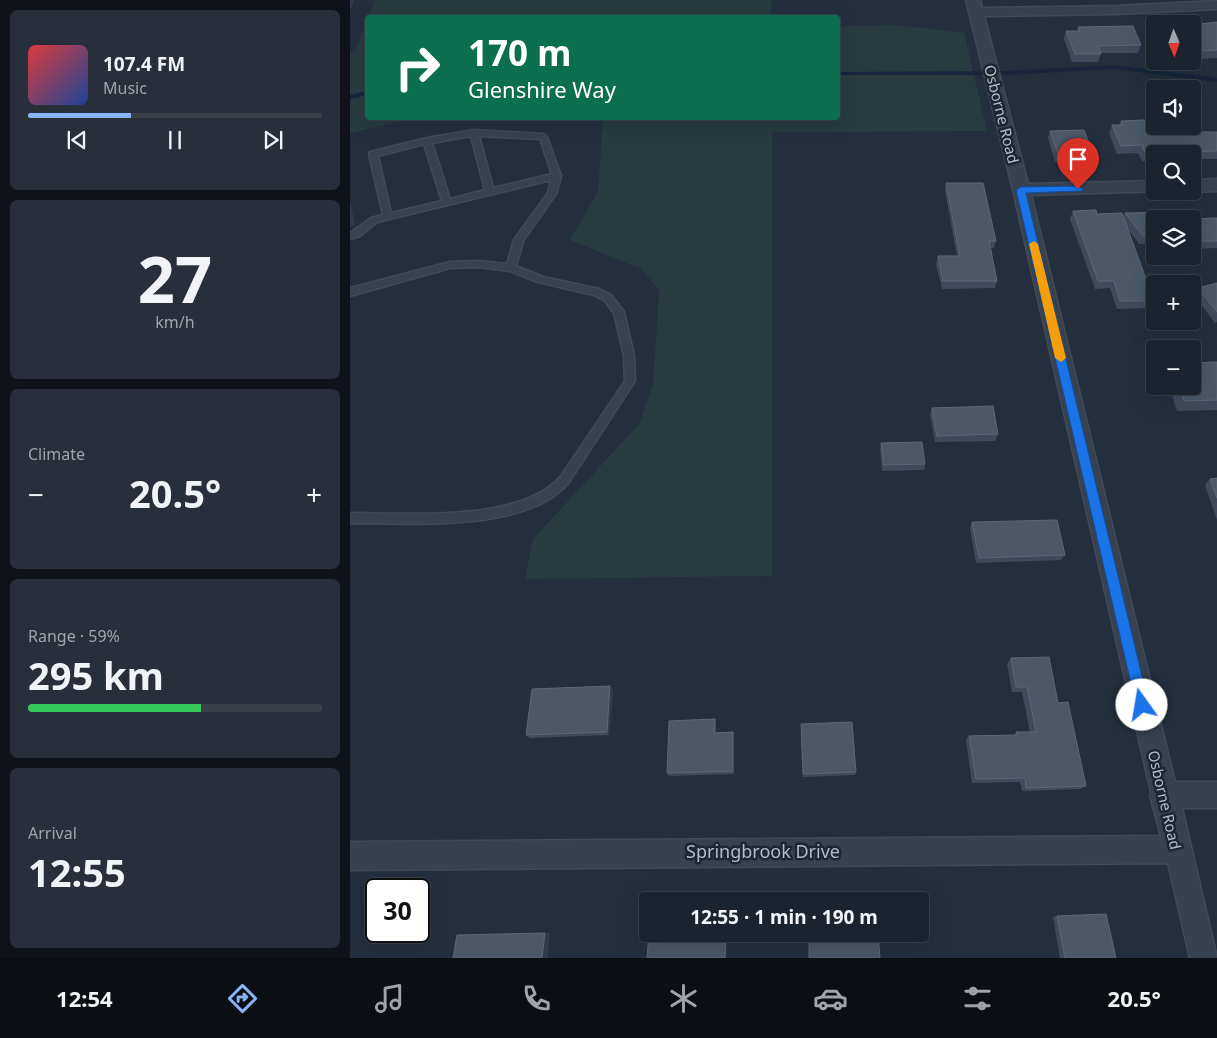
<!DOCTYPE html>
<meta charset="utf-8">
<style>
:root{--surface:#1b232e;--page:#282f3a;--text:#f1f3f6;--muted:#a0a4aa;--line:#39404a;--accent:#8ab4f8}
body{margin:0;font-family:"Noto Sans",sans-serif;background:var(--page);color:var(--text);height:100vh;display:flex;flex-direction:column;font-size:19px;white-space:nowrap}
*{box-sizing:border-box;margin:0}
p{font-size:16px;color:var(--muted)}
.icon{flex:none;width:28px;height:28px;fill:none;stroke:currentColor;stroke-width:2;stroke-linecap:round;stroke-linejoin:round}
.map{position:relative;flex:1;overflow:hidden}
.details{display:flex;flex-direction:column;gap:10px;padding:10px;background:#0f1319;width:350px}
.details>*{flex:none}
.top-card{position:absolute;left:15px;top:15px;width:475px;height:105px;border-radius:5px;box-shadow:0 5px 20px #0002,0 0 0 1px var(--line);background:#0b6e4f;color:#fff;overflow:hidden}
.needle{width:32px;rotate:178deg}
.tools{position:absolute;left:796px;top:15px;display:grid;gap:10px}
.tools a{display:grid;place-items:center;width:55px;height:55px;border-radius:5px;background:var(--surface);box-shadow:0 5px 20px #0002,0 0 0 1px var(--line);font-size:25px}
.speed{position:absolute;left:15px;top:878px;display:flex;gap:10px;font-size:25px;font-weight:700;text-align:center}
.speed>*{display:grid;place-content:center;width:65px;height:65px;border-radius:50%;background:var(--surface);box-shadow:0 5px 20px #0002,0 0 0 1px var(--line);line-height:1}
.speed .limit{border:2px solid #111;border-radius:8px;background:#fff;color:#111}
.pin{position:absolute;display:grid;place-items:center;width:42px;height:42px;color:#fff;margin:-51px -21px;border-radius:50% 50% 50% 0;rotate:-45deg;box-shadow:0 0 5px #0007}
.pin .icon{rotate:45deg}
.me{position:absolute;width:55px;margin:-28px;rotate:347deg;stroke-linejoin:round;filter:drop-shadow(0 0 4px #0008)}
.turn{display:flex;align-items:center;gap:18px;height:105px;padding:0 20px;font-size:22px}
.turn .icon{width:65px;height:65px;stroke-width:2.5}
.turn b{display:block;font-size:35px;line-height:42px}
.big{font-size:38px;font-weight:700;line-height:1.1}
.details .tile{flex:1;display:flex;flex-direction:column;justify-content:center;gap:8px;min-width:0;padding:0 18px;border-radius:8px;background:var(--page)}
.details .dial{align-items:center;gap:0}
.dial b{font-size:65px;line-height:1}
.song{display:flex;align-items:center;gap:15px}
.cover{width:60px;height:60px;border-radius:8px;background:linear-gradient(135deg,hsl(0 70% 55%),hsl(220 70% 35%))}
.played{height:5px;border-radius:2px;background:linear-gradient(90deg,var(--accent) 35%,var(--line) 35%)}
.keys{display:flex;justify-content:space-around;direction:ltr}
.heat{display:flex;justify-content:space-between;align-items:center;font-size:28px;direction:ltr}
.charge{height:8px;border-radius:4px;background:linear-gradient(90deg,#34c759 59%,var(--line) 0)}
.trip{position:absolute;left:289px;top:892px;width:290px;height:50px;border-radius:5px;background:var(--surface);box-shadow:0 5px 20px #0002,0 0 0 1px var(--line);font-weight:700;line-height:50px;text-align:center}
.dock{display:flex;height:80px;justify-content:space-around;align-items:center;background:#0b0e12;color:var(--muted)}
.dock .icon{width:35px;height:35px}
.dock .active{color:var(--accent)}
.dock b{font-size:22px;color:var(--text)}
main{display:flex;flex:1;min-height:0}
.map>svg:first-child{display:block}
.green{fill:#263c3f}
.lines{fill:none;stroke-linecap:round;stroke-linejoin:round}
.stream{fill:#17263c;fill-rule:evenodd}
.service-casing{stroke:#414a57;stroke-width:3}
.minor-casing{stroke:#414a57;stroke-width:3}
.service{fill:#38414e;fill-rule:evenodd}
.minor{fill:#38414e;fill-rule:evenodd}
.wall{fill:#3f4b5c}
.shaded-wall{fill:#2f3b4b}
.building{fill:#4b5868;stroke:#5c6777}
.route{fill:#1a73e8;stroke:#114b97}
.slow{fill:#f59e0b}
.labels{text-anchor:middle;dominant-baseline:central;stroke-width:5;stroke-linejoin:round;paint-order:stroke}
.street-label{font-size:15px;fill:#b4bcc9;stroke:#1d2633}
.near-street-label{font-size:18px;fill:#b4bcc9;stroke:#1d2633}
</style>
<main>
<section class="details">
<div class="tile">
<div class="song"><i class="cover"></i><div><b>107.4 FM</b><p>Music</p></div></div>
<div class="played"></div>
<div class="keys"><svg class="icon" aria-label="previous" viewBox="0 0 24 24"><path d="M18 5L8 12l10 7zM5 5v14"/></svg><svg class="icon" aria-label="pause" viewBox="0 0 24 24"><path d="M8 5v14M16 5v14"/></svg><svg class="icon" aria-label="next" viewBox="0 0 24 24"><path d="M6 5l10 7-10 7zM19 5v14"/></svg></div>
</div>
<div class="tile dial"><b>27</b><p>km/h</p></div>
<div class="tile"><p>Climate</p>
<div class="heat"><a>−</a><b class="big">20.5°</b><a>+</a></div>
</div>
<div class="tile"><p>Range · 59%</p><b class="big">295 km</b><div class="charge"></div></div>
<div class="tile"><p>Arrival</p><b class="big">12:55</b></div>
</section>
<div class="map">
<svg width="867" height="958" viewBox="0 0 867 958">
<rect width="100%" height="100%" fill="#242f3e"/>
<g class="green">
<polygon points="25,0 421,0 421,17 18,17"/>
<polygon points="17,18 18,118 64,118 0,133 0,52 5,52"/>
<polygon points="546,25 614,33 637,131 422,132 422,576 175,579 183,539 289,424 303,385 309,290 291,269 220,240 248,191 253,119 237,118 488,118 488,26"/>
</g>
<g class="lines">
<g class="stream">
<polygon points="763,65 867,78 867,82 763,69 655,75 488,75 488,72 655,71"/>
<polygon points="18,91 18,95 0,99 0,95"/>
</g>
<defs>
<path id="service" d="M124,130L193,134L197,137L211,176L206,194L173,241L166,266L193,277L249,289L261,295L274,312L284,356L285,381L219,482C178,533 60,523 0,523V513C57,513 171,523 211,476L275,381L274,356L264,313L255,301L244,295L188,282L160,271L129,267L100,268L0,296V288L100,262L129,261L157,264L164,240L198,193L201,180L27,222L10,236L0,239V233L21,218L33,215L19,154L20,152L77,138ZM121,136L135,190L100,199L82,143ZM129,136L190,139L202,174L143,188ZM74,144L92,201L41,213L28,156Z"/>
<g id="minor">
<polygon points="616,0 630,0 632,8 767,6 867,1 867,9 767,14 634,16 678,184 805,181 805,191 810,191 681,195 825,782 867,782 867,808 832,808 867,958 840,958 818,863 0,870 0,842 811,836 800,795 801,792 663,190"/>
<polygon points="867,179 867,191 842,192 841,191 842,180"/>
</g>
</defs>
<use href="#service" class="service-casing"/>
<use href="#minor" class="minor-casing"/>
<use href="#service" class="service"/>
<use href="#minor" class="minor"/>
</g>
<g class="wall">
<polygon points="867,22 867,58 848,59 842,47 842,25"/>
<polygon points="728,27 791,45 788,53 751,53 748,62 722,62 714,39 716,31 727,31"/>
<polygon points="771,121 796,125 847,132 867,132 867,159 842,159 842,154 805,154 805,161 792,161 788,153 767,154 759,133 762,125 769,125"/>
<polygon points="700,131 743,153 740,161 705,162 698,138"/>
<polygon points="596,183 646,241 644,248 641,248 647,281 645,288 592,289 586,264 588,256 607,256 595,191"/>
<polygon points="723,211 773,217 775,213 805,219 805,243 789,244 778,229 804,301 800,308 767,309 760,288 745,289 720,219"/>
<polygon points="867,218 867,248 842,249 842,219"/>
<polygon points="867,283 867,322 865,323 844,295 848,288"/>
<polygon points="867,362 867,410 827,411 819,386 842,386"/>
<polygon points="582,408 648,434 645,441 585,442 580,414"/>
<polygon points="531,443 575,464 574,470 532,471 530,450"/>
<polygon points="867,478 867,520 855,485 860,479"/>
<polygon points="622,522 715,555 711,560 626,563 620,528"/>
<polygon points="661,658 708,703 736,786 730,789 672,791 670,782 622,783 616,740 619,736 664,735 666,732 680,732 672,692 662,692 657,664"/>
<polygon points="263,690 259,735 180,738 176,735"/>
<polygon points="365,719 366,723 366,733 383,732 384,735 384,774 318,776 317,773"/>
<polygon points="451,724 506,772 505,775 453,777"/>
<polygon points="707,916 766,958 710,958 703,917"/>
</g>
<g class="shaded-wall">
<polygon points="0,0 4,0 0,12"/>
<polygon points="0,200 5,225 0,227"/>
<polygon points="260,686 263,690 259,735 257,732"/>
<polygon points="383,732 384,735 384,774 383,771"/>
<polygon points="195,933 200,933 198,958 192,958"/>
<polygon points="376,934 377,934 376,958 375,958"/>
</g>
<g class="building">
<polygon points="867,22 867,50 852,51 842,32 842,25"/>
<polygon points="783,26 791,45 748,46 751,54 725,54 716,31 730,31 728,27"/>
<polygon points="794,120 796,125 805,125 805,126 842,126 842,124 843,124 847,132 867,132 867,151 795,153 792,145 771,146 762,125 772,125 771,121"/>
<polygon points="734,130 743,153 708,154 700,131"/>
<polygon points="596,183 633,183 646,241 639,241 647,281 593,281 588,256 610,256"/>
<polygon points="746,210 747,214 772,213 804,301 770,301 764,281 748,281 723,211"/>
<polygon points="833,212 836,219 805,219 805,236 793,236 775,213"/>
<polygon points="867,218 867,241 842,241 842,219"/>
<polygon points="867,283 867,312 848,288"/>
<polygon points="867,362 867,400 834,401 829,386 842,386 842,363"/>
<polygon points="643,406 648,434 587,436 582,408"/>
<polygon points="572,442 575,464 534,465 531,443"/>
<polygon points="867,478 867,498 860,479"/>
<polygon points="707,520 715,555 629,558 622,522"/>
<polygon points="699,657 708,703 718,702 736,786 676,788 675,778 626,779 619,736 667,735 666,732 686,732 677,687 666,687 661,658"/>
<polygon points="260,686 257,732 176,735 182,689"/>
<polygon points="365,719 364,733 383,732 383,771 317,773 319,721"/>
<polygon points="502,722 506,772 453,774 451,724"/>
<polygon points="756,914 766,958 715,958 707,916"/>
<polygon points="195,933 192,958 103,958 107,935"/>
<polygon points="299,934 376,934 375,958 297,958"/>
<polygon points="528,934 530,958 459,958 459,936"/>
</g>
<polygon class="route" points="728,186 733,189 732,191 676,193 799,705 797,710 792,712 788,710 786,705 666,190 671,187"/>
<polygon class="slow" points="684,241 688,244 716,358 711,362 705,358 679,244"/>
<g class="labels">
<g class="street-label">
<text transform="translate(652 114) rotate(76)">Osborne Road</text>
<text transform="translate(815 800) rotate(77)">Osborne Road</text>
</g>
<g class="near-street-label">
<text x="413" y="851">Springbrook Drive</text>
</g>
</g>
</svg>
<div class="tools">
<a><svg class="needle" viewBox="-14 -14 28 28"><path d="M0-13l5 13h-10z" fill="#e53935"/><path d="M0 13l5-13h-10z" fill="#a0a4aa"/></svg></a>
<a><svg class="icon" aria-label="sound" viewBox="0 0 24 24"><path d="M4 9h4l5-4v14l-5-4H4zM17 9q2 3 0 6"/></svg></a>
<a><svg class="icon" aria-label="search" viewBox="0 0 24 24"><circle cx="10" cy="10" r="6"/><path d="M15 15l6 6"/></svg></a>
<a><svg class="icon" aria-label="layers" viewBox="0 0 24 24"><path d="M12 4l9 5-9 5-9-5zM3 14l9 5 9-5"/></svg></a>
<a>+</a>
<a>−</a>
</div>
<div class="speed"><div class="limit">30</div></div>
<div class="pin" style="left:728px;top:189px;background:#d93025"><svg class="icon" aria-label="arrive" viewBox="0 0 24 24"><path d="M6 21V4h12l-3 4 3 4H6"/></svg></div>
<svg class="me" style="left:792px;top:705px" viewBox="-20 -20 40 40"><circle r="19" fill="#fff"/><path d="M0-13L10 11 0 6-10 11z" fill="#1a73e8"/></svg>
<div class="trip">12:55 · 1 min · 190 m</div>
<div class="top-card">
<div class="turn"><svg class="icon" aria-label="right" viewBox="0 0 24 24"><path d="M7 20v-9h11M14 6l5 5-5 5"/></svg><div><b>170 m</b>Glenshire Way</div></div>
</div>
</div>
</main>
<nav class="dock">
<b>12:54</b>
<svg class="icon active" aria-label="directions" viewBox="0 0 24 24"><path d="M12 3l9 9-9 9-9-9zM9 14v-3h6M13 9l2 2-2 2"/></svg>
<svg class="icon" aria-label="music" viewBox="0 0 24 24"><path d="M9 18V5l10-2v13"/><circle cx="6" cy="18" r="3"/><circle cx="16" cy="16" r="3"/></svg>
<svg class="icon" aria-label="phone" viewBox="0 0 24 24"><path d="M5 4h4l2 5-3 2q2 4 5 5l2-3 5 2v4C11 20 4 13 5 4z"/></svg>
<svg class="icon" aria-label="climate" viewBox="0 0 24 24"><path d="M12 3v18M4 7l16 10M4 17L20 7"/></svg>
<svg class="icon" aria-label="car" viewBox="0 0 24 24"><path d="M5 17H2v-5l4-1 3-4h7l3 4 3 1v5h-3M9 17h6M6 11h13"/><circle cx="7" cy="17" r="2"/><circle cx="17" cy="17" r="2"/></svg>
<svg class="icon" aria-label="filters" viewBox="0 0 24 24"><path d="M4 7h16M4 17h16"/><circle cx="9" cy="7" r="2"/><circle cx="15" cy="17" r="2"/></svg>
<b>20.5°</b>
</nav>
